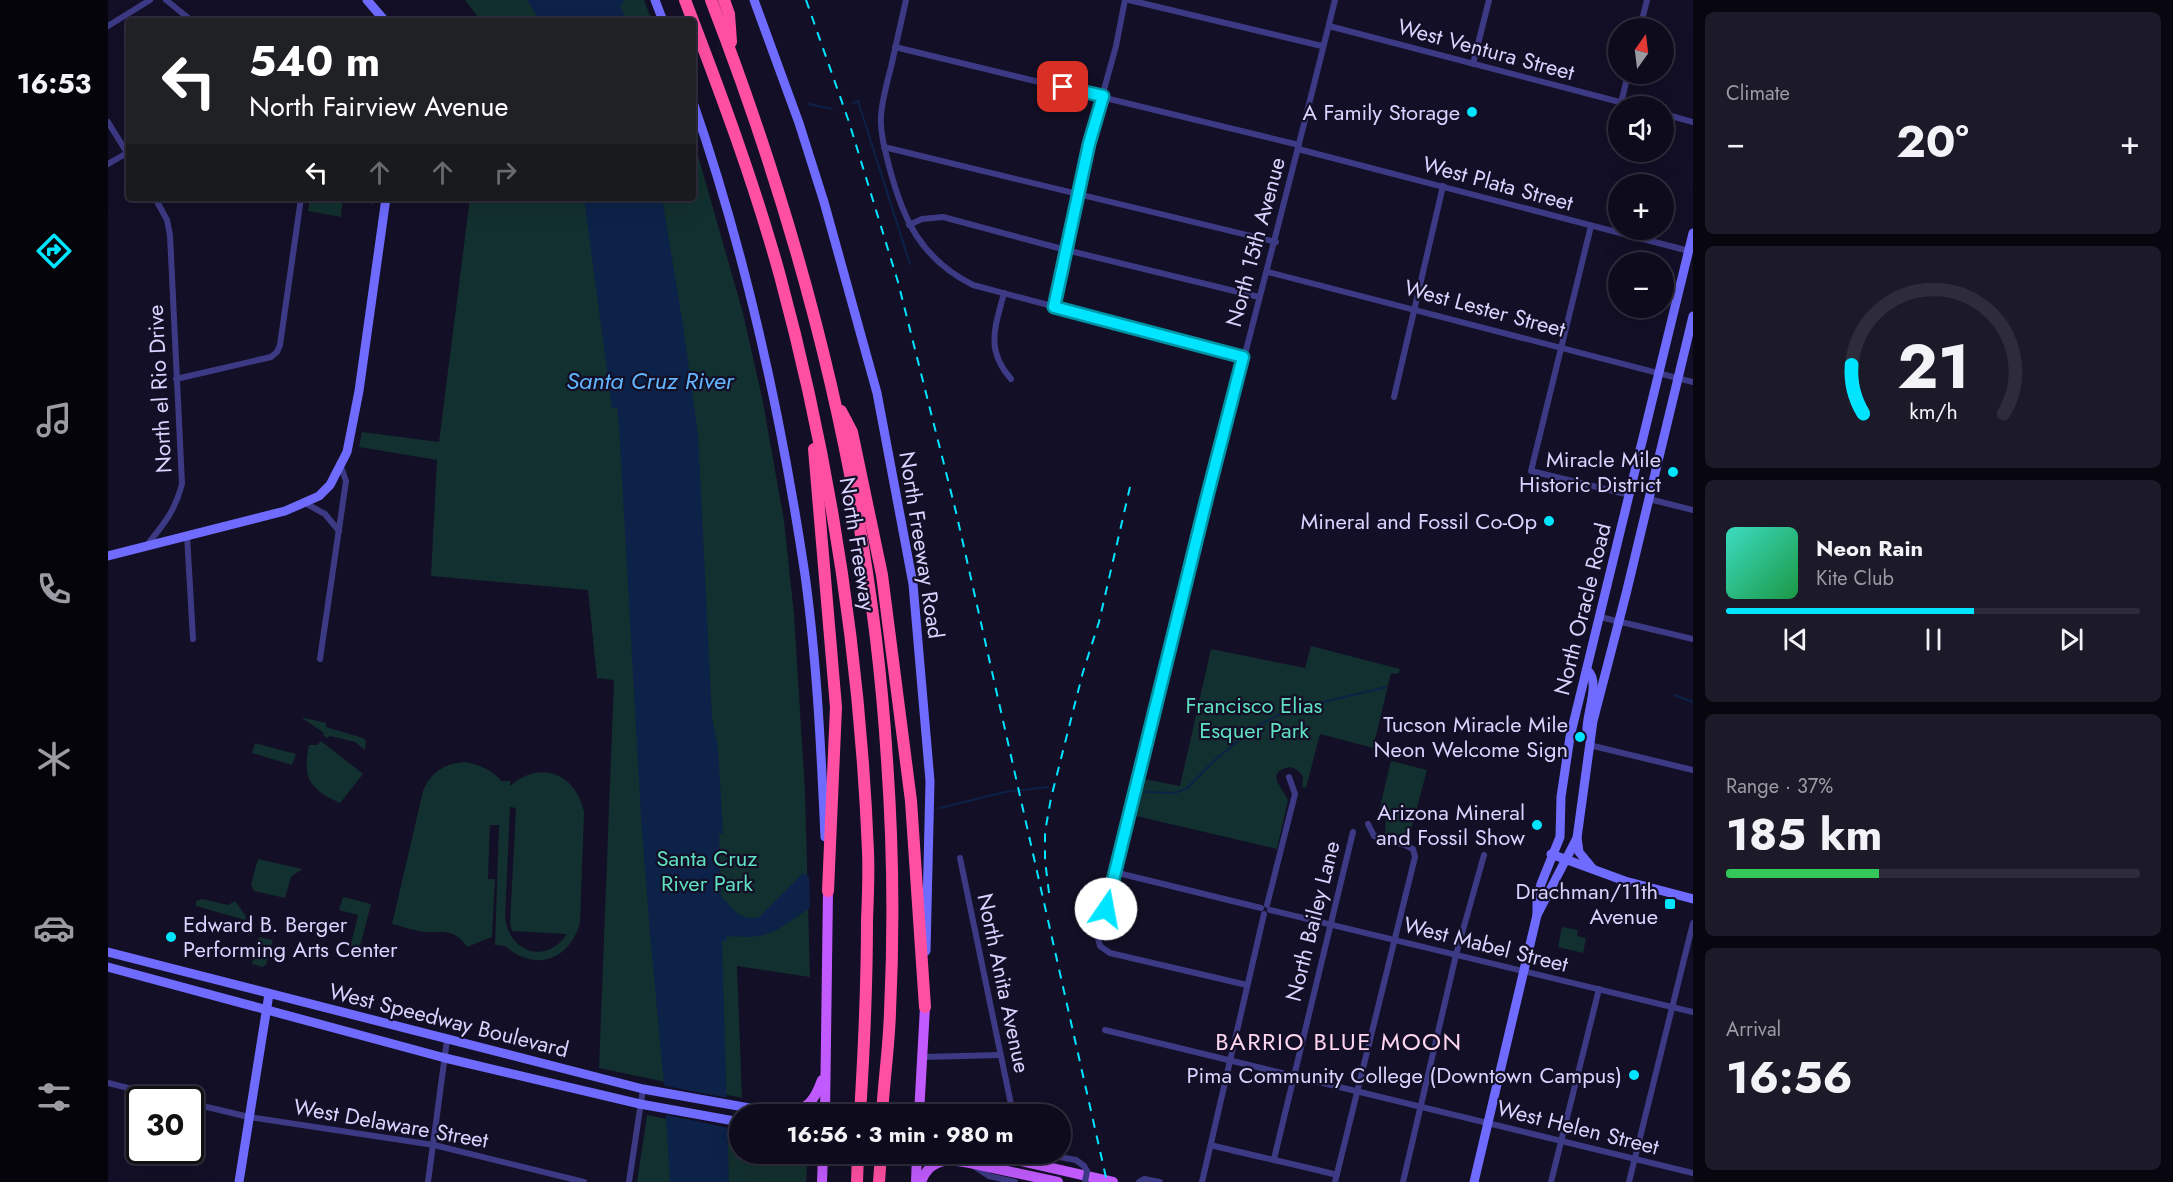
<!DOCTYPE html>
<meta charset="utf-8">
<style>
:root{--surface:#0e0b1c;--page:#1c1929;--text:#f1f3f6;--muted:#9b9ba3;--line:#2e2b3b;--accent:#00e5ff}
body{margin:0;font-family:Jost,sans-serif;background:var(--page);color:var(--text);height:100vh;display:flex;flex-direction:column;font-size:22px;white-space:nowrap}
*{box-sizing:border-box;margin:0}
p{font-size:20px;color:var(--muted)}
.icon{flex:none;width:33px;height:33px;fill:none;stroke:currentColor;stroke-width:2;stroke-linecap:round;stroke-linejoin:round}
.map{position:relative;flex:1;overflow:hidden}
.panel{display:flex;flex-direction:column;gap:12px;padding:12px;background:#08060f;width:480px}
.panel>*{flex:none}
.banner{position:absolute;left:18px;top:18px;width:570px;height:183px;border-radius:6px;box-shadow:0 6px 24px #0002,0 0 0 2px var(--line);background:#202124;color:#fff;overflow:hidden}
.needle{width:39px;rotate:14deg}
.tools{position:absolute;left:1500px;top:18px;display:grid;gap:12px}
.tools a{display:grid;place-items:center;width:66px;height:66px;border-radius:50%;background:var(--surface);box-shadow:0 6px 24px #0002,0 0 0 2px var(--line);font-size:30px}
.speed{position:absolute;left:18px;top:1086px;display:flex;gap:12px;font-size:30px;font-weight:700;text-align:center}
.speed>*{display:grid;place-content:center;width:78px;height:78px;border-radius:50%;background:var(--surface);box-shadow:0 6px 24px #0002,0 0 0 2px var(--line);line-height:1}
.speed .limit{border:3px solid #111;border-radius:9px;background:#fff;color:#111}
.pin{position:absolute;display:grid;place-items:center;width:51px;height:51px;color:#fff;margin:-26px;border-radius:12px;box-shadow:0 3px 9px #0006}
.me{position:absolute;width:66px;margin:-33px;rotate:12deg;stroke-linejoin:round;filter:drop-shadow(0 0 4px #0008)}
.turn{display:flex;align-items:center;gap:21px;height:126px;padding:0 24px;font-size:27px}
.turn .icon{width:78px;height:78px;stroke-width:2.5}
.turn b{display:block;font-size:42px;line-height:51px}
.lanes{display:flex;align-items:center;height:57px;padding:0 24px;background:#0003;justify-content:center;gap:30px;direction:ltr}
.lanes .off{opacity:.35}
.big{font-size:45px;font-weight:700;line-height:1.1}
.panel .widget{flex:1;display:flex;flex-direction:column;justify-content:center;gap:9px;min-width:0;padding:0 21px;border-radius:9px;background:var(--page)}
.panel .dial{align-items:center;gap:0}
.dial svg{height:156px;overflow:visible;fill:none;stroke:var(--line);stroke-width:7;stroke-linecap:round;text-anchor:middle}
.dial text{fill:var(--text);stroke:none}
.song{display:flex;align-items:center;gap:18px}
.cover{width:72px;height:72px;border-radius:9px;background:linear-gradient(135deg,hsl(170 70% 55%),hsl(140 70% 35%))}
.played{height:6px;border-radius:3px;background:linear-gradient(90deg,var(--accent) 60%,var(--line) 60%)}
.keys{display:flex;justify-content:space-around;direction:ltr}
.heat{display:flex;justify-content:space-between;align-items:center;font-size:33px;direction:ltr}
.charge{height:9px;border-radius:4px;background:linear-gradient(90deg,#34c759 37%,var(--line) 0)}
.trip{position:absolute;left:621px;top:1104px;width:342px;height:60px;border-radius:30px;background:var(--surface);box-shadow:0 6px 24px #0002,0 0 0 2px var(--line);font-weight:700;line-height:60px;text-align:center}
main{display:flex;flex:1;min-height:0}
.tabs{display:flex;flex-direction:column;width:108px;justify-content:space-around;align-items:center;background:#06040b;color:var(--muted)}
.tabs .icon{width:42px;height:42px}
.tabs .active{color:var(--accent)}
.tabs b{font-size:27px;color:var(--text)}
.map>svg:first-child{display:block}
.green{fill:#12302f;fill-rule:evenodd}
.water{fill:#0c2248}
.pier{fill:#130f26}
.lines{fill:none;stroke-linecap:round;stroke-linejoin:round}
.stream{stroke:#0c2248;stroke-width:2}
.street{stroke:#3d3a85;stroke-width:6}
.secondary{stroke:#6f6bff;stroke-width:9}
.primary{stroke:#c25bff;stroke-width:10}
.highway{stroke:#ff4fa3;stroke-width:12}
.rail{stroke:#00e5ff;stroke-width:2;stroke-dasharray:9 8;stroke-linecap:butt}
.street-bridge{stroke:#3d3a85;stroke-width:6}
.route-casing{stroke:#0095a6;stroke-width:15}
.route{stroke:#00e5ff;stroke-width:10}
.poi-dot{fill:#00e5ff;stroke:#130f26;stroke-width:2}
.labels{text-anchor:middle;dominant-baseline:central;stroke-width:4.5;stroke-linejoin:round;paint-order:stroke}
.street-label{font-size:22px;fill:#d9d4ff;stroke:#130f26}
.poi-label{font-size:22px;fill:#d9d4ff;stroke:#130f26;text-anchor:end}
.park-label{font-size:22px;fill:#5fe0c0;stroke:#130f26}
.water-label{font-size:24px;font-style:italic;fill:#62b6ff;stroke:#130f26}
.neighbourhood-label{font-size:24px;letter-spacing:1.5px;fill:#ffd6f0;stroke:#130f26}
</style>
<main>
<nav class="tabs">
<b>16:53</b>
<svg class="icon active" aria-label="directions" viewBox="0 0 24 24"><path d="M12 3l9 9-9 9-9-9zM9 14v-3h6M13 9l2 2-2 2"/></svg>
<svg class="icon" aria-label="music" viewBox="0 0 24 24"><path d="M9 18V5l10-2v13"/><circle cx="6" cy="18" r="3"/><circle cx="16" cy="16" r="3"/></svg>
<svg class="icon" aria-label="phone" viewBox="0 0 24 24"><path d="M5 4h4l2 5-3 2q2 4 5 5l2-3 5 2v4C11 20 4 13 5 4z"/></svg>
<svg class="icon" aria-label="climate" viewBox="0 0 24 24"><path d="M12 3v18M4 7l16 10M4 17L20 7"/></svg>
<svg class="icon" aria-label="car" viewBox="0 0 24 24"><path d="M5 17H2v-5l4-1 3-4h7l3 4 3 1v5h-3M9 17h6M6 11h13"/><circle cx="7" cy="17" r="2"/><circle cx="17" cy="17" r="2"/></svg>
<svg class="icon" aria-label="filters" viewBox="0 0 24 24"><path d="M4 7h16M4 17h16"/><circle cx="9" cy="7" r="2"/><circle cx="15" cy="17" r="2"/></svg>
</nav>
<div class="map">
<svg width="1585" height="1182" viewBox="0 0 1585 1182">
<rect width="100%" height="100%" fill="#130f26"/>
<g class="green">
<polygon points="357,0 536,0 544,21 373,21"/>
<polygon points="585,138 635,313 655,402 676,521 686,614 697,792 702,977 629,966 634,1098 491,1068 506,680 489,678 480,590 323,576 329,460 251,447 254,432 331,442 362,198 585,198"/>
<polygon points="202,198 271,198 270,200 265,199 265,204 235,198 233,217 200,211"/>
<path d="M1203,646L1292,669L1290,674L1283,673L1265,748L1212,734L1198,788L1194,787L1195,776L1188,769L1181,767C1156,773 1175,788 1180,800L1169,849L1028,816L1036,779L1072,786L1103,649L1197,668Z"/>
<polygon points="193,717 218,723 218,727 255,738 258,741 257,750 247,742 222,736 219,738 215,735 216,733"/>
<path d="M213,741L255,774L232,803C202,790 194,778 201,745H209Z"/>
<polygon points="147,743 188,754 184,765 144,753"/>
<polygon points="1283,761 1319,770 1300,841 1277,834 1278,816 1271,811"/>
<path d="M357,762C369,764 386,770 393,781H402V786C433,759 468,774 476,812L472,923C461,961 427,972 397,946L387,945L391,825H382L380,879H387L384,937L359,947C346,928 336,933 317,932C306,931 294,926 284,924L315,791C324,771 336,764 357,762ZM402,807L408,808L402,923L404,931L459,934C438,965 402,953 397,918Z"/>
<polygon points="150,859 194,869 183,877 177,898 146,891 143,884"/>
<polygon points="235,897 263,904 251,950 242,948 250,915 231,910"/>
<polygon points="94,899 120,905 127,901 138,916 137,920 88,906 88,901"/>
<polygon points="1454,927 1470,930 1469,936 1478,938 1475,953 1450,947"/>
<polygon points="151,937 165,940 158,965 154,967 144,964"/>
<polygon points="539,1115 631,1133 632,1154 694,1154 699,1165 698,1182 529,1182"/>
</g>
<g class="water">
<polygon points="419,0 515,0 516,2 512,5 519,21 432,21"/>
<path d="M476,198H554L575,325L590,434L604,717L610,748L615,833L611,834L613,896C624,908 633,922 651,917L695,873L701,877L702,908C667,931 662,940 619,936L618,941H614L621,1182H562L556,1084L542,934L533,817L511,425L509,408H504Z"/>
</g>
<polygon class="pier" points="553,1085 620,1098 621,1128 555,1114"/>
<g class="lines">
<g class="stream">
<polyline points="745,103 750,101 802,264"/>
<polyline points="701,104 724,109"/>
<polyline points="1566,695 1585,702"/>
<polyline points="1037,792 1066,793 1078,789 1110,757 1151,725 1179,711 1278,687"/>
<polyline points="832,808 897,792 940,787"/>
</g>
<g class="street">
<polyline points="58,0 84,21"/>
<path d="M798,0C793,22 788,45 783,67C779,83 774,100 773,116C772,133 777,150 781,166C795,220 813,259 865,285L1135,357"/>
<polyline points="1021,0 1214,46"/>
<polyline points="0,26 42,0"/>
<polyline points="1221,26 1527,106"/>
<polyline points="1532,28 1539,0"/>
<polyline points="787,47 1191,145"/>
<polyline points="1365,64 1381,0"/>
<polyline points="1513,103 1520,74"/>
<polyline points="1556,114 1585,122"/>
<polyline points="0,122 21,156"/>
<polyline points="776,147 1168,242"/>
<polyline points="1190,149 1581,251"/>
<polyline points="0,164 19,153"/>
<polyline points="801,225 814,219 835,217 958,250 1151,297"/>
<polyline points="1483,226 1423,471 1522,495"/>
<polyline points="1160,272 1585,382"/>
<path d="M896,293C887,328 877,349 903,379"/>
<polyline points="946,307 981,144 1008,46 1017,0"/>
<polyline points="68,379 163,357 169,352 172,345 193,198"/>
<polyline points="1286,397 1335,186"/>
<polyline points="1541,499 1585,510"/>
<polyline points="197,503 217,514 231,531"/>
<polyline points="79,535 85,639"/>
<path d="M39,545C56,524 67,511 74,484L62,235L59,220L47,198"/>
<polyline points="1492,617 1585,639"/>
<polyline points="212,659 238,481 233,467"/>
<polyline points="1481,745 1585,770"/>
<polyline points="852,858 905,1114"/>
<polyline points="1006,872 1153,908"/>
<polyline points="1159,905 1187,794 1181,777"/>
<polyline points="1162,910 1585,1012"/>
<path d="M1139,985L1002,953L992,946L990,938C1064,624 1150,313 1227,0"/>
<polyline points="997,1030 1585,1173"/>
<polyline points="815,1057 892,1055"/>
<polyline points="0,1083 67,1100"/>
<polyline points="82,1103 141,1117 326,1145 476,1182"/>
<path d="M1103,1145C1145,1156 1187,1164 1229,1175"/>
<polyline points="935,1154 968,1160 976,1166"/>
<polyline points="1166,1159 1245,832"/>
<polyline points="867,1167 881,1176 907,1182"/>
<polyline points="320,1182 339,1040"/>
<polyline points="521,1182 535,1089"/>
<polyline points="1031,1182 1036,1179 1052,1182"/>
<polyline points="1094,1182 1156,914"/>
<polyline points="1227,1182 1307,857 1305,849 1297,845 1266,836 1260,824"/>
<polyline points="1295,1182 1348,955 1376,855"/>
<polyline points="1443,1182 1491,989"/>
<polyline points="1521,1182 1585,923"/>
</g>
<g class="secondary">
<polyline points="259,0 277,21"/>
<polyline points="547,0 555,21"/>
<polyline points="646,0 691,123 716,202 769,393 805,584 822,781 818,951"/>
<path d="M585,102C638,255 673,414 697,575C709,662 713,750 717,837"/>
<polyline points="0,556 177,511 211,496 222,485 239,452 251,391 278,198"/>
<path d="M1479,733C1477,715 1494,682 1479,670"/>
<polyline points="1469,838 1471,852 1485,869"/>
<polyline points="1443,854 1517,881 1585,899"/>
<polyline points="1429,915 1469,838 1485,721 1518,594 1585,316"/>
<polyline points="0,952 535,1089 675,1114"/>
<polyline points="0,967 337,1058 532,1104 632,1122"/>
<polyline points="131,1182 161,994"/>
<polyline points="1366,1182 1429,915 1429,900 1433,884 1452,837 1453,797 1462,737 1585,233"/>
</g>
<g class="primary">
<path d="M676,1114C700,1109 706,1102 714,1080"/>
<polyline points="717,1114 720,891"/>
<polyline points="811,1114 817,1007"/>
<polyline points="805,1154 862,1163 950,1182"/>
<polyline points="882,1154 1005,1182"/>
<polyline points="714,1182 715,1154"/>
<polyline points="808,1182 809,1154"/>
<path d="M813,1182C818,1169 825,1163 839,1160"/>
</g>
<g class="highway">
<path d="M577,0C612,91 646,182 672,276C723,464 752,657 760,851C761,874 760,897 759,920C759,985 756,1050 752,1114"/>
<path d="M603,0C697,243 763,500 779,760C785,844 786,929 782,1012C781,1046 776,1080 774,1114"/>
<polyline points="616,0 621,14 623,42"/>
<polyline points="733,411 744,432 774,575 803,801 817,1007"/>
<polyline points="706,449 728,707 720,891"/>
<polyline points="749,1182 750,1154"/>
<polyline points="771,1182 773,1154"/>
</g>
<g class="rail">
<polyline points="698,0 741,122 790,282 848,512 999,1182"/>
<polyline points="941,893 937,860 937,832 943,798 975,672 991,622 1022,487"/>
</g>
<polyline class="street-bridge" points="976,1166 979,1171 977,1182"/>
</g>
<g class="lines">
<defs>
<polyline id="route" points="955,87 995,96 981,144 946,307 1135,357 1099,497 998,909"/>
</defs>
<use href="#route" class="route-casing"/>
<use href="#route" class="route"/>
</g>
<g class="poi-dot">
<circle cx="1364" cy="112" r="6"/>
<circle cx="1565" cy="472" r="6"/>
<circle cx="1441" cy="521" r="6"/>
<circle cx="1472" cy="737" r="6"/>
<circle cx="1429" cy="825" r="6"/>
<rect x="1556" y="898" width="12" height="12" rx="3"/>
<circle cx="63" cy="937" r="6"/>
<circle cx="1526" cy="1075" r="6"/>
</g>
<g class="labels">
<g class="street-label">
<text transform="translate(1378 49) rotate(15)">West Ventura Street</text>
<text transform="translate(1390 183) rotate(15)">West Plata Street</text>
<text transform="translate(1147 242) rotate(-75)">North 15th Avenue</text>
<text transform="translate(1377 308) rotate(15)">West Lester Street</text>
<text transform="translate(51 389) rotate(-93)">North el Rio Drive</text>
<text transform="translate(750 544) rotate(81)">North Freeway</text>
<text transform="translate(814 545) rotate(81)">North Freeway Road</text>
<text transform="translate(1474 609) rotate(-76)">North Oracle Road</text>
<text transform="translate(1204 921) rotate(-76)">North Bailey Lane</text>
<text transform="translate(1378 944) rotate(14)">West Mabel Street</text>
<text transform="translate(896 983) rotate(78)">North Anita Avenue</text>
<text transform="translate(341 1020) rotate(14)">West Speedway Boulevard</text>
<text transform="translate(283 1123) rotate(10)">West Delaware Street</text>
<text transform="translate(1470 1127) rotate(14)">West Helen Street</text>
</g>
<g class="poi-label">
<text x="1352" y="112">A Family Storage</text>
<text x="1553" y="459">Miracle Mile<tspan x="1553" dy="25">Historic District</tspan></text>
<text x="1429" y="521">Mineral and Fossil Co-Op</text>
<text x="1460" y="724">Tucson Miracle Mile<tspan x="1460" dy="25">Neon Welcome Sign</tspan></text>
<text x="1417" y="812">Arizona Mineral<tspan x="1417" dy="25">and Fossil Show</tspan></text>
<text x="1550" y="891">Drachman/11th<tspan x="1550" dy="25">Avenue</tspan></text>
<text x="75" y="924" text-anchor="start">Edward B. Berger<tspan x="75" dy="25">Performing Arts Center</tspan></text>
<text x="1514" y="1075">Pima Community College (Downtown Campus)</text>
</g>
<g class="park-label">
<text x="1146" y="705">Francisco Elias<tspan x="1146" dy="25">Esquer Park</tspan></text>
<text x="599" y="858">Santa Cruz<tspan x="599" dy="25">River Park</tspan></text>
</g>
<g class="water-label">
<text x="542" y="380">Santa Cruz River</text>
</g>
<g class="neighbourhood-label">
<text x="1231" y="1041">BARRIO BLUE MOON</text>
</g>
</g>
</svg>
<div class="tools">
<a><svg class="needle" viewBox="-14 -14 28 28"><path d="M0-13l5 13h-10z" fill="#e53935"/><path d="M0 13l5-13h-10z" fill="#9b9ba3"/></svg></a>
<a><svg class="icon" aria-label="sound" viewBox="0 0 24 24"><path d="M4 9h4l5-4v14l-5-4H4zM17 9q2 3 0 6"/></svg></a>
<a>+</a>
<a>−</a>
</div>
<div class="speed"><div class="limit">30</div></div>
<div class="pin" style="left:955px;top:87px;background:#d93025"><svg class="icon" aria-label="arrive" viewBox="0 0 24 24"><path d="M6 21V4h12l-3 4 3 4H6"/></svg></div>
<svg class="me" style="left:998px;top:909px" viewBox="-20 -20 40 40"><circle r="19" fill="#fff"/><path d="M0-13L10 11 0 6-10 11z" fill="#00e5ff"/></svg>
<div class="trip">16:56 · 3 min · 980 m</div>
<div class="banner">
<div class="turn"><svg class="icon" aria-label="left" viewBox="0 0 24 24"><path d="M17 20v-9H6M10 6l-5 5 5 5"/></svg><div><b>540 m</b>North Fairview Avenue</div></div>
<div class="lanes"><svg class="icon" aria-label="left" viewBox="0 0 24 24"><path d="M17 20v-9H6M10 6l-5 5 5 5"/></svg><svg class="icon off" aria-label="ahead" viewBox="0 0 24 24"><path d="M12 20V5M6 11l6-6 6 6"/></svg><svg class="icon off" aria-label="ahead" viewBox="0 0 24 24"><path d="M12 20V5M6 11l6-6 6 6"/></svg><svg class="icon off" aria-label="right" viewBox="0 0 24 24"><path d="M7 20v-9h11M14 6l5 5-5 5"/></svg></div>
</div>
</div>
<section class="panel">
<div class="widget"><p>Climate</p>
<div class="heat"><a>−</a><b class="big">20°</b><a>+</a></div>
</div>
<div class="widget dial"><svg viewBox="0 0 100 80">
<path d="M14 69A42 42 0 1 1 86 69"/>
<path d="M14 69A42 42 0 0 1 8 44" stroke="#00e5ff"/>
<text x="50" y="56" font-size="32" font-weight="700">21</text>
<text x="50" y="72" font-size="11">km/h</text>
</svg></div>
<div class="widget">
<div class="song"><i class="cover"></i><div><b>Neon Rain</b><p>Kite Club</p></div></div>
<div class="played"></div>
<div class="keys"><svg class="icon" aria-label="previous" viewBox="0 0 24 24"><path d="M18 5L8 12l10 7zM5 5v14"/></svg><svg class="icon" aria-label="pause" viewBox="0 0 24 24"><path d="M8 5v14M16 5v14"/></svg><svg class="icon" aria-label="next" viewBox="0 0 24 24"><path d="M6 5l10 7-10 7zM19 5v14"/></svg></div>
</div>
<div class="widget"><p>Range · 37%</p><b class="big">185 km</b><div class="charge"></div></div>
<div class="widget"><p>Arrival</p><b class="big">16:56</b></div>
</section>
</main>
